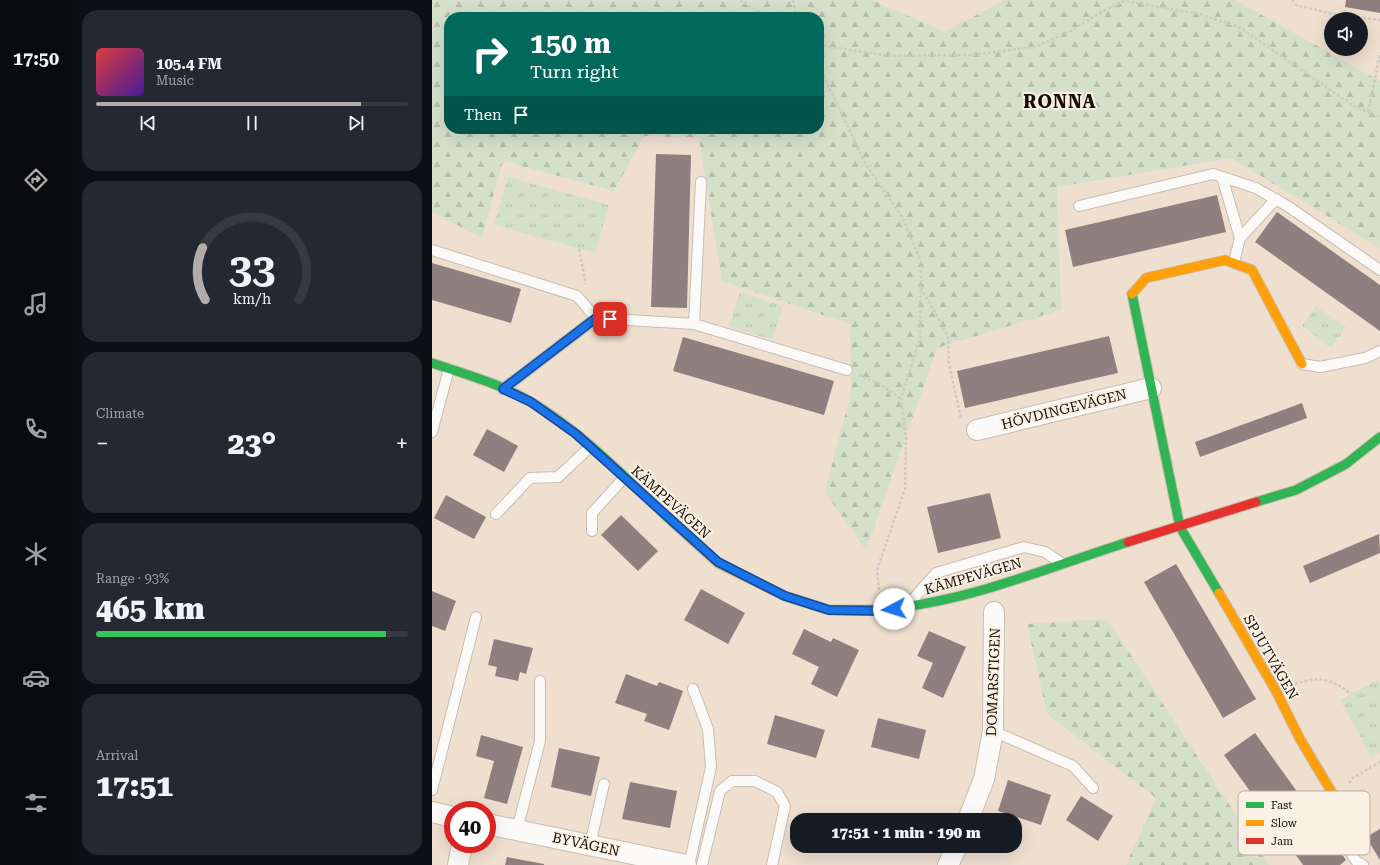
<!DOCTYPE html>
<meta charset="utf-8">
<style>
:root{--surface:#171b24;--page:#242831;--text:#f1f3f6;--muted:#9ea1a6;--line:#363941;--accent:#b1adaa}
body{margin:0;font-family:"Roboto Serif",serif;background:var(--page);color:var(--text);height:100vh;display:flex;flex-direction:column;font-size:15px;white-space:nowrap}
*{box-sizing:border-box;margin:0}
p{font-size:13px;color:var(--muted)}
.icon{flex:none;width:22px;height:22px;fill:none;stroke:currentColor;stroke-width:2;stroke-linecap:round;stroke-linejoin:round}
.map{position:relative;flex:1;overflow:hidden}
.drawer{display:flex;flex-direction:column;gap:10px;padding:10px;background:#0d0f14;width:360px}
.drawer>*{flex:none}
.guide{position:absolute;left:12px;top:12px;width:380px;height:122px;border-radius:16px;box-shadow:0 4px 16px #0002;background:#00695c;color:#fff;overflow:hidden}
.controls{position:absolute;left:892px;top:12px;display:grid;gap:8px}
.controls a{display:grid;place-items:center;width:44px;height:44px;border-radius:50%;background:var(--surface);box-shadow:0 4px 16px #0002;font-size:20px}
.speed{position:absolute;left:12px;top:801px;display:flex;gap:8px;font-size:20px;font-weight:700;text-align:center}
.speed>*{display:grid;place-content:center;width:52px;height:52px;border-radius:50%;background:var(--surface);box-shadow:0 4px 16px #0002;line-height:1}
.speed .limit{border:6px solid #d22;background:#fff;color:#111}
.pin{position:absolute;display:grid;place-items:center;width:34px;height:34px;color:#fff;margin:-17px;border-radius:8px;box-shadow:0 2px 6px #0006}
.me{position:absolute;width:44px;margin:-22px;rotate:265deg;stroke-linejoin:round;filter:drop-shadow(0 0 3px #0008)}
.turn{display:flex;align-items:center;gap:14px;height:84px;padding:0 20px;font-size:18px}
.turn .icon{width:52px;height:52px;stroke-width:2.5}
.turn b{display:block;font-size:28px;line-height:34px}
.then{display:flex;align-items:center;height:38px;padding:0 20px;background:#0003;gap:8px;font-size:15px}
.big{font-size:30px;font-weight:800;line-height:1.1}
.drawer .card{flex:1;display:flex;flex-direction:column;justify-content:center;gap:6px;min-width:0;padding:0 14px;border-radius:16px;background:var(--page)}
.drawer .dial{align-items:center;gap:0}
.dial svg{height:104px;overflow:visible;fill:none;stroke:var(--line);stroke-width:7;stroke-linecap:round;text-anchor:middle}
.dial text{fill:var(--text);stroke:none}
.song{display:flex;align-items:center;gap:12px}
.cover{width:48px;height:48px;border-radius:6px;background:linear-gradient(135deg,hsl(0 70% 55%),hsl(260 70% 35%))}
.played{height:4px;border-radius:2px;background:linear-gradient(90deg,var(--accent) 85%,var(--line) 85%)}
.keys{display:flex;justify-content:space-around;direction:ltr}
.heat{display:flex;justify-content:space-between;align-items:center;font-size:22px;direction:ltr}
.charge{height:6px;border-radius:3px;background:linear-gradient(90deg,#34c759 93%,var(--line) 0)}
.trip{position:absolute;left:358px;top:813px;width:232px;height:40px;border-radius:16px;background:var(--surface);box-shadow:0 4px 16px #0002;font-weight:800;line-height:40px;text-align:center}
main{display:flex;flex:1;min-height:0}
.tab-bar{display:flex;flex-direction:column;width:72px;justify-content:space-around;align-items:center;background:#090b0e;color:var(--muted)}
.tab-bar .icon{width:28px;height:28px}
.tab-bar .active{color:var(--accent)}
.tab-bar b{font-size:18px;color:var(--text)}
.map>svg:first-child{display:block}
.forest{fill:url(#forest-firs);fill-rule:evenodd}
.park{fill:url(#park-tufts)}
.building{fill:#8f8080}
.lines{fill:none;stroke-linecap:round;stroke-linejoin:round}
.lane-casing{stroke:#c9bdb0;stroke-width:12}
.street-casing{stroke:#c9bdb0;stroke-width:22}
.fast-casing{stroke:#c9bdb0;stroke-width:11}
.slow-casing{stroke:#c9bdb0;stroke-width:11}
.jam-casing{stroke:#c9bdb0;stroke-width:11}
.path{stroke:#cecac6;stroke-width:2.5;stroke-dasharray:3 2;stroke-linecap:butt}
.lane{stroke:#fcfaf8;stroke-width:10}
.street{stroke:#fcfaf8;stroke-width:20}
.fast{stroke:#30b455;stroke-width:9}
.slow{stroke:#ff9f0a;stroke-width:9}
.jam{stroke:#e5322d;stroke-width:9}
.route-casing{stroke:#114b97;stroke-width:10}
.route{stroke:#1a73e8;stroke-width:7}
.labels{text-anchor:middle;dominant-baseline:central;stroke-width:4;stroke-linejoin:round;paint-order:stroke}
.street-label{font-size:14px;fill:#170e05;stroke:#fbf0e4}
.district-label{font-size:18px;font-weight:bold;letter-spacing:1px;fill:#170e05;stroke:#fbf0e4}
.key{fill:#fbf0e4;stroke:#b7aca1;stroke-width:1}
.key-label{font-size:11px;fill:#170e05}
</style>
<main>
<nav class="tab-bar">
<b>17:50</b>
<svg class="icon active" aria-label="directions" viewBox="0 0 24 24"><path d="M12 3l9 9-9 9-9-9zM9 14v-3h6M13 9l2 2-2 2"/></svg>
<svg class="icon" aria-label="music" viewBox="0 0 24 24"><path d="M9 18V5l10-2v13"/><circle cx="6" cy="18" r="3"/><circle cx="16" cy="16" r="3"/></svg>
<svg class="icon" aria-label="phone" viewBox="0 0 24 24"><path d="M5 4h4l2 5-3 2q2 4 5 5l2-3 5 2v4C11 20 4 13 5 4z"/></svg>
<svg class="icon" aria-label="climate" viewBox="0 0 24 24"><path d="M12 3v18M4 7l16 10M4 17L20 7"/></svg>
<svg class="icon" aria-label="car" viewBox="0 0 24 24"><path d="M5 17H2v-5l4-1 3-4h7l3 4 3 1v5h-3M9 17h6M6 11h13"/><circle cx="7" cy="17" r="2"/><circle cx="17" cy="17" r="2"/></svg>
<svg class="icon" aria-label="filters" viewBox="0 0 24 24"><path d="M4 7h16M4 17h16"/><circle cx="9" cy="7" r="2"/><circle cx="15" cy="17" r="2"/></svg>
</nav>
<section class="drawer">
<div class="card">
<div class="song"><i class="cover"></i><div><b>105.4 FM</b><p>Music</p></div></div>
<div class="played"></div>
<div class="keys"><svg class="icon" aria-label="previous" viewBox="0 0 24 24"><path d="M18 5L8 12l10 7zM5 5v14"/></svg><svg class="icon" aria-label="pause" viewBox="0 0 24 24"><path d="M8 5v14M16 5v14"/></svg><svg class="icon" aria-label="next" viewBox="0 0 24 24"><path d="M6 5l10 7-10 7zM19 5v14"/></svg></div>
</div>
<div class="card dial"><svg viewBox="0 0 100 80">
<path d="M14 69A42 42 0 1 1 86 69"/>
<path d="M14 69A42 42 0 0 1 12 29" stroke="#b1adaa"/>
<text x="50" y="56" font-size="32" font-weight="700">33</text>
<text x="50" y="72" font-size="11">km/h</text>
</svg></div>
<div class="card"><p>Climate</p>
<div class="heat"><a>−</a><b class="big">23°</b><a>+</a></div>
</div>
<div class="card"><p>Range · 93%</p><b class="big">465 km</b><div class="charge"></div></div>
<div class="card"><p>Arrival</p><b class="big">17:51</b></div>
</section>
<div class="map">
<svg width="948" height="865" viewBox="0 0 948 865">
<defs>
<pattern id="forest-firs" width="22" height="20" patternUnits="userSpaceOnUse"><rect width="22" height="20" fill="#d5e0ca"/><path d="M5 1l3.5 6h-7zM16 11l3.5 6h-7z" fill="#b6bfac"/></pattern>
<pattern id="park-tufts" width="24" height="20" patternUnits="userSpaceOnUse"><rect width="24" height="20" fill="#d5e0ca"/><path d="M3 7l-1-3M5 7V3M7 7l1-3M15 17l-1-3M17 17v-4M19 17l1-3" fill="none" stroke="#b6bfac"/></pattern>
</defs>
<rect width="100%" height="100%" fill="#eedfcf"/>
<g class="forest">
<path d="M0,0H440L513,32L572,0H803L948,81V248L799,158L625,187L629,310L505,348L434,550L393,492L419,392L418,324L290,281L267,138L212,136L182,191L71,161L50,238L0,212ZM17,17H387V129H17Z"/>
<polygon points="675,619 837,865 694,865 724,798 615,714 595,624"/>
</g>
<g class="park">
<polygon points="76,177 177,205 163,253 62,225"/>
<polygon points="308,292 351,306 340,340 297,326"/>
<polygon points="884,306 914,327 900,348 870,326"/>
<polygon points="946,680 948,683 948,752 939,757 908,700"/>
</g>
<g class="building">
<polygon points="914,0 948,0 948,13 913,7"/>
<polygon points="224,154 259,155 255,308 219,307"/>
<polygon points="785,195 794,232 641,267 633,230"/>
<polygon points="845,212 948,285 948,331 823,242"/>
<polygon points="0,263 89,289 79,323 0,300"/>
<polygon points="677,336 686,373 533,408 525,371"/>
<polygon points="251,337 402,381 392,415 241,371"/>
<polygon points="870,403 875,418 768,457 763,442"/>
<polygon points="55,429 86,446 72,472 41,455"/>
<polygon points="558,493 569,538 506,553 495,507"/>
<polygon points="14,495 54,517 42,539 2,518"/>
<polygon points="189,515 226,551 206,571 169,535"/>
<polygon points="947,534 948,553 878,583 871,566"/>
<polygon points="744,564 824,699 791,718 712,582"/>
<polygon points="269,589 313,613 296,644 252,620"/>
<polygon points="0,591 24,601 13,631 0,626"/>
<polygon points="372,629 399,642 401,638 427,650 405,697 379,684 387,667 360,654"/>
<polygon points="497,631 534,647 511,698 490,688 501,663 485,656"/>
<polygon points="62,639 101,648 94,674 88,672 86,681 63,676 65,667 56,665"/>
<polygon points="194,674 225,686 227,682 251,691 237,730 212,721 215,714 183,703"/>
<polygon points="343,715 393,730 384,758 335,744"/>
<polygon points="446,718 494,730 487,759 439,747"/>
<polygon points="823,733 914,860 908,865 871,865 792,755"/>
<polygon points="49,735 91,747 75,804 52,798 62,761 44,756"/>
<polygon points="127,748 168,757 159,796 119,787"/>
<polygon points="576,780 619,795 609,825 566,811"/>
<polygon points="198,782 245,791 238,828 190,819"/>
<polygon points="649,796 681,816 666,841 634,820"/>
<polygon points="948,829 948,860 934,837"/>
<polygon points="75,857 112,864 112,865 73,865"/>
</g>
<g class="lines">
<defs>
<g id="lane">
<polyline points="790,177 808,238"/>
<polyline points="647,206 781,174 824,188 857,207 948,270"/>
<polyline points="0,250 145,296 164,318"/>
<polyline points="802,262 808,238 844,199"/>
<polyline points="262,324 269,182"/>
<polyline points="870,364 888,367 933,358 948,351"/>
<polyline points="71,389 164,318 262,324 415,370"/>
<polyline points="0,432 17,369"/>
<polyline points="64,514 98,478 126,477 158,447"/>
<polyline points="160,531 160,513 191,479"/>
<polyline points="476,605 504,573 592,547 613,552 628,562"/>
<polyline points="561,731 641,766 661,788"/>
<polyline points="0,790 44,617"/>
<polyline points="905,801 902,829 925,862 931,865"/>
<polyline points="85,830 108,741 108,681"/>
<polyline points="158,845 172,784"/>
<polyline points="257,865 279,767 276,729 261,689"/>
<polyline points="270,865 288,791 300,781 323,781 345,792 353,806 340,865"/>
</g>
<g id="street">
<polyline points="545,430 719,388"/>
<polyline points="0,812 21,817"/>
<polyline points="536,820 552,779 561,731 562,612"/>
<polyline points="55,824 254,865"/>
<polyline points="26,865 30,844"/>
<polyline points="516,865 525,846"/>
</g>
<g id="fast">
<polyline points="700,294 748,527 787,593"/>
<path d="M0,363C33,374 69,384 99,402C153,434 200,485 246,527"/>
<polyline points="824,502 864,490 914,464 948,437"/>
<path d="M420,610C513,612 608,570 696,542"/>
</g>
<g id="slow">
<polyline points="700,294 714,278 793,260 820,270 870,364"/>
<polyline points="246,527 286,563 353,596 397,610 420,610"/>
<polyline points="787,593 844,691 868,739 905,801"/>
</g>
<polyline id="jam" points="696,542 824,502"/>
</defs>
<use href="#lane" class="lane-casing"/>
<use href="#street" class="street-casing"/>
<use href="#fast" class="fast-casing"/>
<use href="#slow" class="slow-casing"/>
<use href="#jam" class="jam-casing"/>
<g class="path">
<polyline points="308,0 336,17"/>
<polyline points="361,0 364,17"/>
<polyline points="860,0 864,5 905,15 948,20"/>
<polyline points="387,45 457,56 541,55 605,46 639,31 669,12 692,1 768,14 807,27 922,106 948,117"/>
<polyline points="387,66 433,163 469,215 489,261 488,338 469,399 474,438 473,489 445,570 447,590"/>
<polyline points="936,112 948,54"/>
<polyline points="147,249 154,284"/>
<polyline points="489,288 516,336 517,364 529,419"/>
<polyline points="427,375 448,384 469,399"/>
<path d="M863,684C887,676 899,678 919,694"/>
<polyline points="917,783 921,778 948,762"/>
</g>
<use href="#lane" class="lane"/>
<use href="#street" class="street"/>
<use href="#fast" class="fast"/>
<use href="#slow" class="slow"/>
<use href="#jam" class="jam"/>
</g>
<g class="lines">
<defs>
<polyline id="route" points="178,319 164,318 71,389 99,402 144,434 286,562 353,596 397,610 449,611 462,609"/>
</defs>
<use href="#route" class="route-casing"/>
<use href="#route" class="route"/>
</g>
<g class="labels">
<g class="street-label">
<text transform="translate(632 409) rotate(-14)">HÖVDINGEVÄGEN</text>
<text transform="translate(239 502) rotate(42)">KÄMPEVÄGEN</text>
<text transform="translate(541 576) rotate(-16)">KÄMPEVÄGEN</text>
<text transform="translate(839 657) rotate(60)">SPJUTVÄGEN</text>
<text transform="translate(561 682) rotate(-88)">DOMARSTIGEN</text>
<text transform="translate(154 844) rotate(12)">BYVÄGEN</text>
</g>
<g class="district-label">
<text x="628" y="101">RONNA</text>
</g>
</g>
<rect x="806" y="791" width="132" height="64" rx="6" class="key"/>
<rect x="814" y="802" width="18" height="6" fill="#30b455"/>
<rect x="814" y="820" width="18" height="6" fill="#ff9f0a"/>
<rect x="814" y="838" width="18" height="6" fill="#e5322d"/>
<g class="key-label">
<text x="839" y="809">Fast</text>
<text x="839" y="827">Slow</text>
<text x="839" y="845">Jam</text>
</g>
</svg>
<div class="controls">
<a><svg class="icon" aria-label="sound" viewBox="0 0 24 24"><path d="M4 9h4l5-4v14l-5-4H4zM17 9q2 3 0 6"/></svg></a>
</div>
<div class="speed"><div class="limit">40</div></div>
<div class="pin" style="left:178px;top:319px;background:#d93025"><svg class="icon" aria-label="arrive" viewBox="0 0 24 24"><path d="M6 21V4h12l-3 4 3 4H6"/></svg></div>
<svg class="me" style="left:462px;top:609px" viewBox="-20 -20 40 40"><circle r="19" fill="#fff"/><path d="M0-13L10 11 0 6-10 11z" fill="#1a73e8"/></svg>
<div class="trip">17:51 · 1 min · 190 m</div>
<div class="guide">
<div class="turn"><svg class="icon" aria-label="right" viewBox="0 0 24 24"><path d="M7 20v-9h11M14 6l5 5-5 5"/></svg><div><b>150 m</b>Turn right</div></div>
<div class="then">Then<svg class="icon" aria-label="arrive" viewBox="0 0 24 24"><path d="M6 21V4h12l-3 4 3 4H6"/></svg></div>
</div>
</div>
</main>
